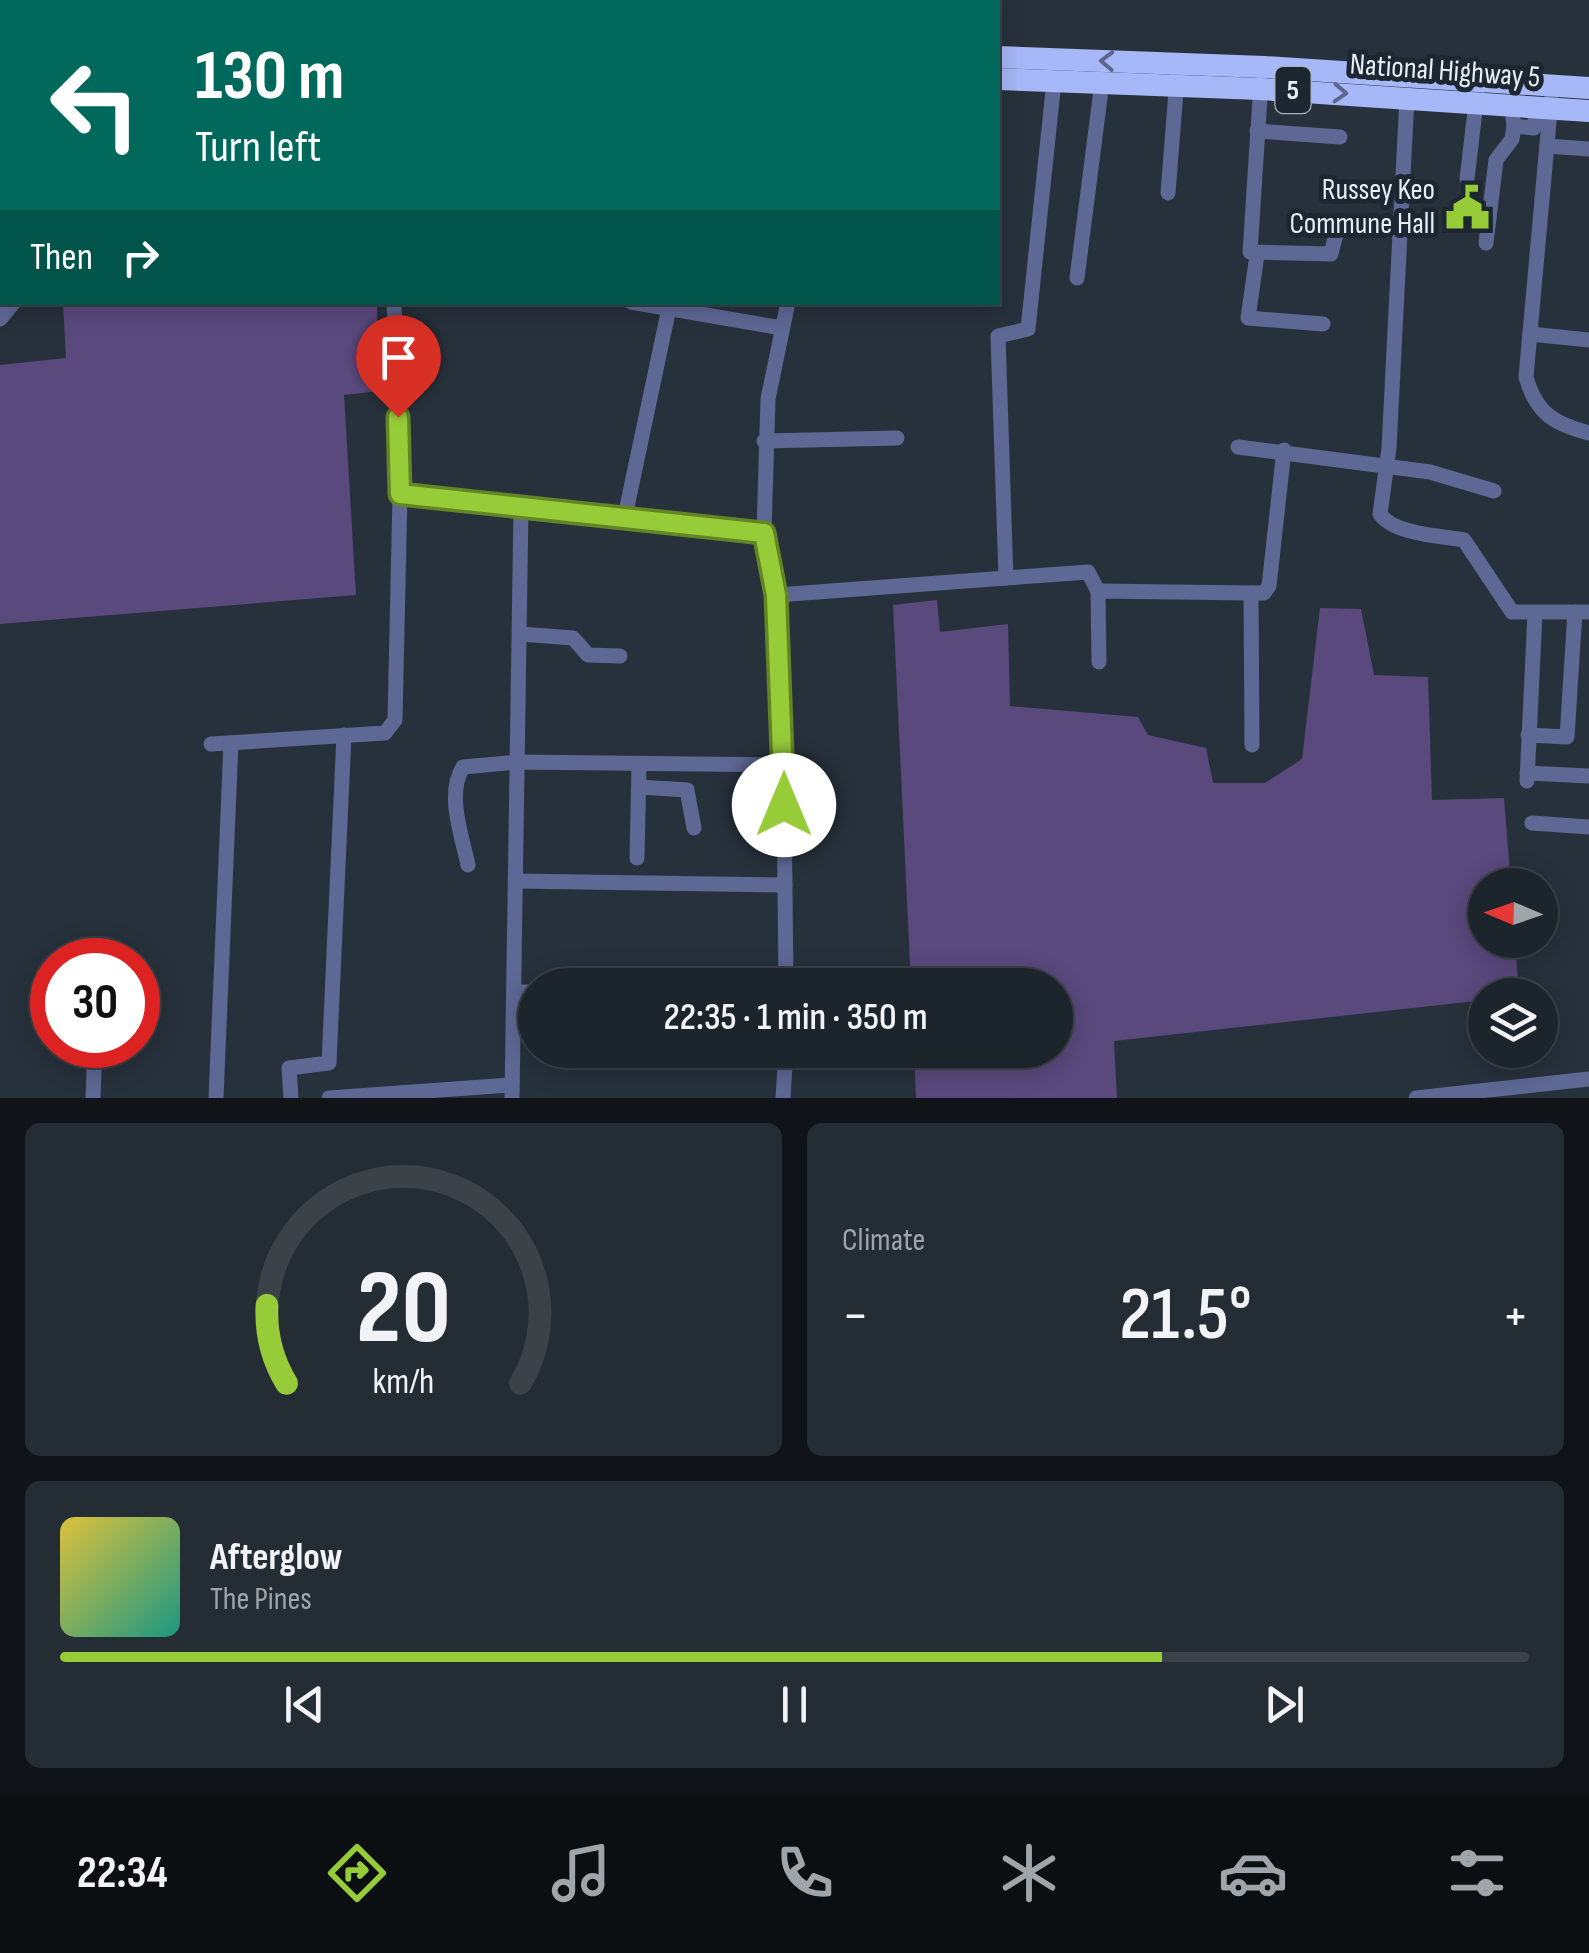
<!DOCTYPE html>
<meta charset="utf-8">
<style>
:root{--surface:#1d252c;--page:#252d34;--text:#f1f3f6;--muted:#a0a5a9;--line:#3b4248;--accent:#97cc39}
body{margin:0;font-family:"Sofia Sans Condensed",sans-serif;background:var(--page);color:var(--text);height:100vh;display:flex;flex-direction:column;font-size:38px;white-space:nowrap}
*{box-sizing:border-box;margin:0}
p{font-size:32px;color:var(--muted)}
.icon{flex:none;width:55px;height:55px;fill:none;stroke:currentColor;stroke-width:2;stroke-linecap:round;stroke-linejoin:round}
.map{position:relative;height:1098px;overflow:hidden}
.details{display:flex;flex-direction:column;gap:25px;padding:25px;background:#101418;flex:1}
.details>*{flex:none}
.guide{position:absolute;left:0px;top:0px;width:1000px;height:305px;box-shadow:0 5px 25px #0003,0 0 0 2px var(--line);background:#00695c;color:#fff;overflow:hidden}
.needle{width:65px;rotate:272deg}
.controls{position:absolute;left:1468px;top:868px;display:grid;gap:20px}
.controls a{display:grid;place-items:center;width:90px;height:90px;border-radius:50%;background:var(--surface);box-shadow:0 5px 25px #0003,0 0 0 2px var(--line);font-size:50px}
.speed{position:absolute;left:30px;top:938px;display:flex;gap:20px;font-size:50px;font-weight:700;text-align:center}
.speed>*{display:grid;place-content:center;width:130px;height:130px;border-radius:50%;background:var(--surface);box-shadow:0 5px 25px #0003,0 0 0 2px var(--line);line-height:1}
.speed .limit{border:15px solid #d22;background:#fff;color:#111}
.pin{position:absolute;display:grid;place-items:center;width:85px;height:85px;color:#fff;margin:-102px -42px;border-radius:50% 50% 50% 0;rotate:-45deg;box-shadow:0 0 10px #0007}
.pin .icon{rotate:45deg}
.me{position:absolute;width:110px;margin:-55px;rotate:0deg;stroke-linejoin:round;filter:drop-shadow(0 0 8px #0008)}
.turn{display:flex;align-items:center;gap:35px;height:210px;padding:0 30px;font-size:45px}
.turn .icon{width:130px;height:130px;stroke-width:2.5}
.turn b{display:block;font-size:70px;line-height:85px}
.then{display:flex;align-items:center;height:95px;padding:0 30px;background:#0003;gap:20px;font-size:38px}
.big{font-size:75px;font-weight:600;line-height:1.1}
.details .widget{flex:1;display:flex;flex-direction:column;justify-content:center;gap:15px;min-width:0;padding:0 35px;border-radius:15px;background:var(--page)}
.details .dial{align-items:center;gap:0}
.dial svg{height:260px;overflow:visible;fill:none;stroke:var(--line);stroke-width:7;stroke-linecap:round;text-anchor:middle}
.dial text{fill:var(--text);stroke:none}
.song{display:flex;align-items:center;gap:30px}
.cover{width:120px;height:120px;border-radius:15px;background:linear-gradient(135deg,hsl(50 70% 55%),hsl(170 70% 35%))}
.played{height:10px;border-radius:5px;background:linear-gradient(90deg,var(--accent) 75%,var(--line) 75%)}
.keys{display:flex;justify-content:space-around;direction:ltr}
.heat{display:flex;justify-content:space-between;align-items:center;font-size:55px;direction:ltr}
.details .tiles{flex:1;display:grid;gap:25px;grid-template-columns:1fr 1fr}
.widget:last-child{grid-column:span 2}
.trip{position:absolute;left:518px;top:968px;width:555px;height:100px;border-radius:50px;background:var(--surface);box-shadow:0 5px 25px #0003,0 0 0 2px var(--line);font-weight:600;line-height:100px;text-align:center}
.tabs{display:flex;height:160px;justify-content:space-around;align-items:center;background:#0c0f12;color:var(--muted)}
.tabs .icon{width:70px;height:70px}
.tabs .active{color:var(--accent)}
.tabs b{font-size:45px;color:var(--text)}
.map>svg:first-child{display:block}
.green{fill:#5a497d}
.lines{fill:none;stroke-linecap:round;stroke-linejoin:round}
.minor{stroke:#5d6894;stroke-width:15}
.highway{stroke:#a7b8f8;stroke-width:22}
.oneway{stroke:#5b688b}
.route-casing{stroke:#628525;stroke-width:25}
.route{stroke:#97cc39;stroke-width:18}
.labels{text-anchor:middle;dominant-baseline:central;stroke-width:10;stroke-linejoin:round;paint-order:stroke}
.shield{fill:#1d2731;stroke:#aab2ba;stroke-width:2.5}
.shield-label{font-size:28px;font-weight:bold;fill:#e7eef5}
.street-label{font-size:30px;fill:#e7eef5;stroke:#1d2731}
.poi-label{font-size:30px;fill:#e7eef5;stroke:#1d2731;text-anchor:end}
</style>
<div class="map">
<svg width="1589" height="1098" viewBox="0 0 1589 1098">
<rect width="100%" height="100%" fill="#27313b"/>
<g class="green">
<polygon points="63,303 377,303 379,391 344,395 356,595 0,624 0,365 66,358"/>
<polygon points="937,600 940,632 1008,624 1010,706 1138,717 1148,735 1206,748 1213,783 1265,783 1302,759 1320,608 1361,609 1374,675 1428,677 1432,800 1504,798 1511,885 1485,885 1485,940 1515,940 1519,995 1485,995 1485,1000 1114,1041 1117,1098 916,1098 914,1050 1055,1050 1055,985 911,985 893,605"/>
</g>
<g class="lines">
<g class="minor">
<polyline points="12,0 12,2"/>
<polyline points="26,0 26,2"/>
<polyline points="0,15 2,15"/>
<polyline points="1054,81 1028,329 998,336 1006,578 1088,572 1098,591"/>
<polyline points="1261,83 1250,252 1331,254 1339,222"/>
<path d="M1407,97L1389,448L1380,514C1393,534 1441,536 1464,540L1512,612H1589"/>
<path d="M1551,100L1526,377C1536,413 1554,424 1589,433"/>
<polyline points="1513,119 1514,126 1534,128 1537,107"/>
<polyline points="1257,131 1340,137"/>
<polyline points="1547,146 1589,149"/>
<polyline points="1467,179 1477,94"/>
<polyline points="1168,193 1177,78"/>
<polyline points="0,228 2,227"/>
<polyline points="1486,243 1496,160 1512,139 1514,126"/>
<polyline points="1257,255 1248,318 1323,324"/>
<polyline points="1077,278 1102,82"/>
<polyline points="631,302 782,328"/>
<polyline points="0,319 14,302"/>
<polyline points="1530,334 1589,340"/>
<polyline points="764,441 897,438"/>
<polyline points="1238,447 1430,472 1494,491"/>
<polyline points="400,494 764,533"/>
<polyline points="624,521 669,308"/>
<polyline points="777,595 1006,578"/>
<polyline points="520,634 573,638 588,655 620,656"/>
<polyline points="1099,662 1098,591 1251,593"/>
<polyline points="1528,735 1567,737 1575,612"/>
<polyline points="211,744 385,733 395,720 400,494 394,302"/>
<polyline points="1252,745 1251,593 1264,593 1269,586 1284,450"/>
<polyline points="1527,773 1589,776"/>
<polyline points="1527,781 1535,613"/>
<polyline points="639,787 687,790 694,828"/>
<polyline points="1532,823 1589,827"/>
<polyline points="637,858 639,765"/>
<path d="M468,865C462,836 446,794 463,767L518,762L784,765"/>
<polyline points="516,881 785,885"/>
<polyline points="99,960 99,956"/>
<polyline points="786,985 783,704 777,595 764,533 768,399 788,302"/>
<polyline points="514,992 535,992"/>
<polyline points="93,1098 95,1045"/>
<polyline points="216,1098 231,743"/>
<polyline points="291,1098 289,1068 329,1063 344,735"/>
<polyline points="329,1098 510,1085"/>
<polyline points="512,1098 521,508"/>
<polyline points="783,1098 786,1050"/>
<polyline points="1416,1098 1589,1079"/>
</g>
<g class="highway">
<polyline points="0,54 2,54"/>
<polyline points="998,57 1264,67 1589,88"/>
<polyline points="0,79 2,79"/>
<polyline points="998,79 1260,89 1589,111"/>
</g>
</g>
<defs><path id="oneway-chevron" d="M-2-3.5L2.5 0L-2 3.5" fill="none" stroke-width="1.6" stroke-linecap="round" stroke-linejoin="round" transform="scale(2.5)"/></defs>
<g class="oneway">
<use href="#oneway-chevron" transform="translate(1107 61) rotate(-178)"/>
<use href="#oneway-chevron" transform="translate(1340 93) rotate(3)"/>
</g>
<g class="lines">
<defs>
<polyline id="route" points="398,417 400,494 764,533 776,595 784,805"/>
</defs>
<use href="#route" class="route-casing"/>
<use href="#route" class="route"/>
</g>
<defs>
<symbol id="civic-bare" viewBox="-9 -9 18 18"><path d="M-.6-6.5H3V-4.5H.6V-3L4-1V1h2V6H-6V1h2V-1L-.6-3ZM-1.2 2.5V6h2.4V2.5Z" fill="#97cc39" stroke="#1d2731" stroke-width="2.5" paint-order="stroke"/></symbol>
</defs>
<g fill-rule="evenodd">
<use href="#civic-bare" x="1436" y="176" width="63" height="63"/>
</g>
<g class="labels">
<rect class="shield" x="1275.5" y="67" width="35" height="46" rx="8"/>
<g class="shield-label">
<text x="1293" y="90">5</text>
</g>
<g class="street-label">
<text transform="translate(1445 71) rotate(4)">National Highway 5</text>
</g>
<g class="poi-label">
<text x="1435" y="190">Russey Keo<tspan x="1435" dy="34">Commune Hall</tspan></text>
</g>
</g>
</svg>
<div class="controls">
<a><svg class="needle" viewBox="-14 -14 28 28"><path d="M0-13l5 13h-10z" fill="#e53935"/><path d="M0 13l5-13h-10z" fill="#a0a5a9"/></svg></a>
<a><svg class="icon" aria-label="layers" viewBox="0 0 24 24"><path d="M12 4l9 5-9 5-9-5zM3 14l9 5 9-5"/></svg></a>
</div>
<div class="speed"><div class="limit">30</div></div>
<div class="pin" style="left:398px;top:417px;background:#d93025"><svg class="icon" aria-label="arrive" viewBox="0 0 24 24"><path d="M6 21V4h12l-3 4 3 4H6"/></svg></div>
<svg class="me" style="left:784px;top:805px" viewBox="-20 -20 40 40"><circle r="19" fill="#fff"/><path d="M0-13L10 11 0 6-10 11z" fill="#97cc39"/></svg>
<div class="trip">22:35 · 1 min · 350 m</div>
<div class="guide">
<div class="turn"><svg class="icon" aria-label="left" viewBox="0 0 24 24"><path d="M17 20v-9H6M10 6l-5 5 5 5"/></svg><div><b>130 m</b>Turn left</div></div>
<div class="then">Then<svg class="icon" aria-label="right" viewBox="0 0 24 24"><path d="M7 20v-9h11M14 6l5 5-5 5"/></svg></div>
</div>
</div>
<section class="details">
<div class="tiles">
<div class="widget dial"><svg viewBox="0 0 100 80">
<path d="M14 69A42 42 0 1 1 86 69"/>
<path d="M14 69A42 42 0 0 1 8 45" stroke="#97cc39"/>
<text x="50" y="56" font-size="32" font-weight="700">20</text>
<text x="50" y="72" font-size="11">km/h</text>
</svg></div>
<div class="widget"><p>Climate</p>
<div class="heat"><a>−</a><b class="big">21.5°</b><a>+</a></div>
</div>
<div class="widget">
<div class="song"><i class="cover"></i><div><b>Afterglow</b><p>The Pines</p></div></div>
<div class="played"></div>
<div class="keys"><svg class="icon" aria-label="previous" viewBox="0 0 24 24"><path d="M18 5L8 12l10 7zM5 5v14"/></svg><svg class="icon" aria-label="pause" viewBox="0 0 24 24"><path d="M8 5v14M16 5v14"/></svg><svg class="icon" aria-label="next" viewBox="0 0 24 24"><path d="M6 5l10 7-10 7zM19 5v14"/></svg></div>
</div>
</div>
</section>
<nav class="tabs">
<b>22:34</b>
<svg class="icon active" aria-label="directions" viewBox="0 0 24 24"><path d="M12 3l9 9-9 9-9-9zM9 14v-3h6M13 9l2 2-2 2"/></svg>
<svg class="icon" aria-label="music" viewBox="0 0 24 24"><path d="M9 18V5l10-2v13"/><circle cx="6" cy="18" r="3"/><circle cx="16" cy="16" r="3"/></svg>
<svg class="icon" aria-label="phone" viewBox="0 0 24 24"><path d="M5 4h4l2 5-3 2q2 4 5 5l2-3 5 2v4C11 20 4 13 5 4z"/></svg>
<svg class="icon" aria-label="climate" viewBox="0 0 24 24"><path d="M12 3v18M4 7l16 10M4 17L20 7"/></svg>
<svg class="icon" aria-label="car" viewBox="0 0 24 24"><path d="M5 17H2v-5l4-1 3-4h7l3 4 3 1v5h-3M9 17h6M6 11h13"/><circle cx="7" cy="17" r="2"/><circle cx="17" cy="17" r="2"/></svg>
<svg class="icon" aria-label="filters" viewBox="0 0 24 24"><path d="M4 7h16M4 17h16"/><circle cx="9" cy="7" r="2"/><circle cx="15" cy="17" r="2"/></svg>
</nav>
